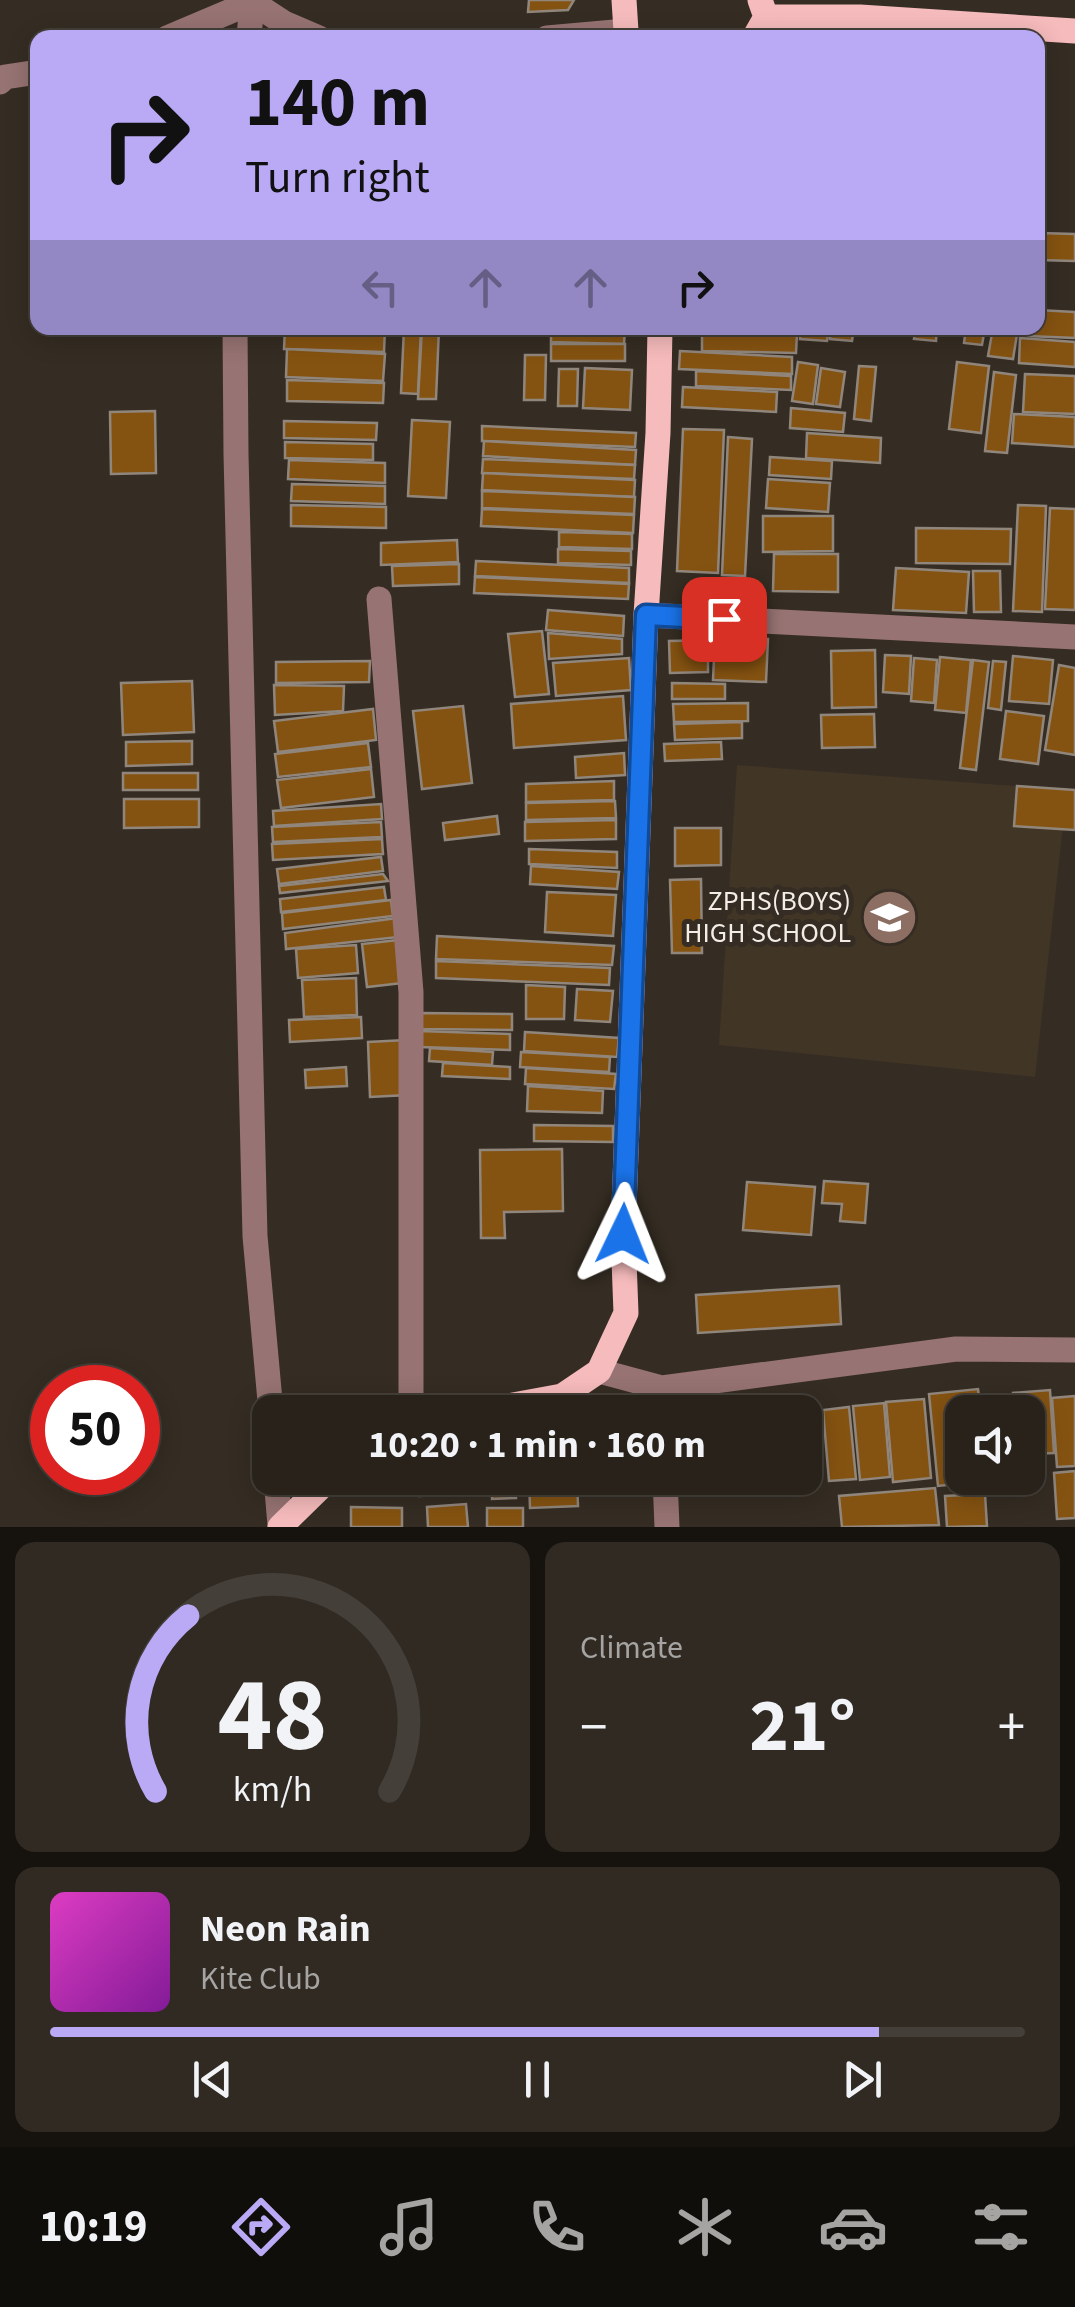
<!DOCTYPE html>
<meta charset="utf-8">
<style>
:root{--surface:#28221a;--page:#302a23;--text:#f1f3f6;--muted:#a5a4a2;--line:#443f39;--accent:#baaaf6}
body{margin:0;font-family:"Source Sans 3",sans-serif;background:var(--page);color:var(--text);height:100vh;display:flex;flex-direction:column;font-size:38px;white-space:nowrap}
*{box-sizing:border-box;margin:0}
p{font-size:32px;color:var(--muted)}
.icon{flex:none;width:55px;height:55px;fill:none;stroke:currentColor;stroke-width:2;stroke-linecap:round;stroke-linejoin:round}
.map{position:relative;height:1527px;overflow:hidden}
.panel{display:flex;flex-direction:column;gap:15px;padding:15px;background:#16130e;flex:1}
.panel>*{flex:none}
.hud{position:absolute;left:30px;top:30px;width:1015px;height:305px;border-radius:20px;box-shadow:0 5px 25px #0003,0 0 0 2px var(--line);background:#baaaf6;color:#111;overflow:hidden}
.fabs{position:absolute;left:945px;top:1395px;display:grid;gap:20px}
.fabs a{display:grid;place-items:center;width:100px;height:100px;border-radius:20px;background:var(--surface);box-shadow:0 5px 25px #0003,0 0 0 2px var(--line);font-size:50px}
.speed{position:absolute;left:30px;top:1365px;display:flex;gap:20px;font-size:50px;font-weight:700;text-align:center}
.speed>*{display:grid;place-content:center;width:130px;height:130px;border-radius:50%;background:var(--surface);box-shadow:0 5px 25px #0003,0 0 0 2px var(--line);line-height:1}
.speed .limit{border:15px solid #d22;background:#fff;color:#111}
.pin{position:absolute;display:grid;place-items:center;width:85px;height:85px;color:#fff;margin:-42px;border-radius:20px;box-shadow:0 5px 15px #0006}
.me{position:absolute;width:110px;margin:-55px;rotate:2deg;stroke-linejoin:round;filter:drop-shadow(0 0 8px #0008)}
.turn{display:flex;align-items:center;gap:35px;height:210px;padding:0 50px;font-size:45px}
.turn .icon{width:130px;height:130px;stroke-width:2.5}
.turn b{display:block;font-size:70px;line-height:85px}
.lanes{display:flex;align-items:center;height:95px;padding:0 50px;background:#0003;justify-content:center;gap:50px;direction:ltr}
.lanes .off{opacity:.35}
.big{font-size:75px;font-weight:700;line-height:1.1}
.panel .tile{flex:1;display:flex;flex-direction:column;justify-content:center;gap:15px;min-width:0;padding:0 35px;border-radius:20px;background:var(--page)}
.panel .dial{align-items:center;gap:0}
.dial svg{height:260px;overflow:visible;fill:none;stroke:var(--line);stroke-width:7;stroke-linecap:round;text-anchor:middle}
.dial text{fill:var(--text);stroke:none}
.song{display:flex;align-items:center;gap:30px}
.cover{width:120px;height:120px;border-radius:15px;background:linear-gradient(135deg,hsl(310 70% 55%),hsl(290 70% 35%))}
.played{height:10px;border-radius:5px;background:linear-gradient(90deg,var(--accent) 85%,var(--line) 85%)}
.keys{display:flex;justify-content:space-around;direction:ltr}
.heat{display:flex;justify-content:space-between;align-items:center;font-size:55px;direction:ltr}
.panel .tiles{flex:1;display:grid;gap:15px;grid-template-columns:1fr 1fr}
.tile:last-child{grid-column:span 2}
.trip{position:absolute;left:252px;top:1395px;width:570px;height:100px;border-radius:20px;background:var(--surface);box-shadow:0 5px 25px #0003,0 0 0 2px var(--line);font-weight:700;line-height:100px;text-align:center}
.dock{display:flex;height:160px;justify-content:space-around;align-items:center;background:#100e0a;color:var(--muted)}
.dock .icon{width:70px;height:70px}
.dock .on{color:var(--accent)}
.dock b{font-size:45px;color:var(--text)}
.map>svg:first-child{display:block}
.built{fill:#413526}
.building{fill:#855311;stroke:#91867c;stroke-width:2.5}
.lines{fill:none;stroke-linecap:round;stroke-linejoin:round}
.minor{stroke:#977373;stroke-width:25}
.major{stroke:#f6bbbc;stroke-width:25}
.route-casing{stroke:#114b97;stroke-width:25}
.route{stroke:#1a73e8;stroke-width:18}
.labels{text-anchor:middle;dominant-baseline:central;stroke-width:10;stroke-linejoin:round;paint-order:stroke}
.poi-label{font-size:28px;fill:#f2ede7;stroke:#352d23;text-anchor:end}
</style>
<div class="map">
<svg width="1075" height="1527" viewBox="0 0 1075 1527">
<rect width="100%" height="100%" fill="#352d23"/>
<polygon class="built" points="737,765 1067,790 1035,1077 719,1045"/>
<g class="building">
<polygon points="529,0 574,0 568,10 528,12"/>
<polygon points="1038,89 1045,90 1041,161 1038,161"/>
<polygon points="1039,233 1075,234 1075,261 1038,260"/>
<polygon points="1038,310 1075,312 1075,338 1028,336 1028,328 1038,328"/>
<polygon points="285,328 385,328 384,352 284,349"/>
<polygon points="404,328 421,328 418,394 401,393"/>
<polygon points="422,328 439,328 436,399 418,399"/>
<polygon points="551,328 625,329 624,344 551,342"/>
<polygon points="801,328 829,328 827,341 800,339"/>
<polygon points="831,328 854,328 852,341 830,339"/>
<polygon points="916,328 937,328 936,341 914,339"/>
<polygon points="966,328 985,328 982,345 964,343"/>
<polygon points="993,328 1018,328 1013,359 988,356"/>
<polygon points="702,332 797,334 796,353 702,351"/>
<polygon points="1020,338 1075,342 1075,367 1019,363"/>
<rect x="551" y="344" width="74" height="17"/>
<polygon points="287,349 385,354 383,381 286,377"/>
<polygon points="680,351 792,357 792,374 679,369"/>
<polygon points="525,355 546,355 545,400 524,400"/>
<polygon points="798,362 818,365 813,404 792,401"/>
<polygon points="957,362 989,366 981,433 949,429"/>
<polygon points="859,366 876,367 871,421 854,419"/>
<polygon points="585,368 632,370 630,410 583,408"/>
<polygon points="821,368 845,372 840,407 816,404"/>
<polygon points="559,369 578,369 577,406 558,406"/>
<polygon points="696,371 791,376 791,390 696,386"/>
<polygon points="994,372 1016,375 1007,453 985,451"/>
<polygon points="1025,374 1075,376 1075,414 1023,412"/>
<polygon points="287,380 384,383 383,403 287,401"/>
<polygon points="683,387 777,392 776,412 682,407"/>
<polygon points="791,408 845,413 843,432 790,428"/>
<polygon points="155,411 156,473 111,474 110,412"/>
<polygon points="1014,414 1075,417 1075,447 1012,443"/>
<polygon points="412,420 450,422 446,498 408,496"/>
<polygon points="284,421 377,423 376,440 284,438"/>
<polygon points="482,426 636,433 635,447 482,441"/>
<polygon points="683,429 724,430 718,573 677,571"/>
<polygon points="807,433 881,438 880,463 806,458"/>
<polygon points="728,437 752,439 745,576 722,575"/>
<polygon points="484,441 636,450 635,465 483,456"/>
<polygon points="285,442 373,444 373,460 285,458"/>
<polygon points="770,457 832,461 831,479 769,475"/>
<polygon points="483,459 635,465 634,479 482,473"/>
<polygon points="289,460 385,463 385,483 288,479"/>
<polygon points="483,473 635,480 634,497 482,490"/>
<polygon points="768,479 830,483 828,512 766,508"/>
<polygon points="292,484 385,486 385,504 291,501"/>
<polygon points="482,491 635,497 634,514 482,508"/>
<polygon points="291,505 386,507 386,528 291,526"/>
<polygon points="1018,505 1046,506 1042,612 1013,611"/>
<polygon points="1050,508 1075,509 1075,610 1045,609"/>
<polygon points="482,509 634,515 633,533 481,526"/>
<polygon points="763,516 833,516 833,551 763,552"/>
<polygon points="916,528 1011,529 1010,564 916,563"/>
<polygon points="559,532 632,534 632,549 559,547"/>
<polygon points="457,540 458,562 381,565 381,543"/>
<polygon points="558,549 631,551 631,565 558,563"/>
<polygon points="774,554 838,554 838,592 773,591"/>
<polygon points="476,561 629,568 629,583 475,576"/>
<polygon points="459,564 459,584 393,586 392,566"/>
<polygon points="896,568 969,572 966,613 893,610"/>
<polygon points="973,571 1000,571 1001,612 974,612"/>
<polygon points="475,577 629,584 628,599 474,593"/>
<polygon points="548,610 624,616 623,636 546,630"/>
<polygon points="542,631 549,694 515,697 508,634"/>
<polygon points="548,633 622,639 622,654 549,659"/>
<polygon points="715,636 768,639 766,682 713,680"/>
<polygon points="708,640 708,672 670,673 669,641"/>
<polygon points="875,650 876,707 832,708 831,651"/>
<polygon points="885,655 911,656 909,694 883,692"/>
<polygon points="1013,656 1053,660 1049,704 1009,701"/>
<polygon points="940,657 971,660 966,713 935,710"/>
<polygon points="629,658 631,690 556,696 553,663"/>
<polygon points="914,658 937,660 934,703 911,701"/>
<polygon points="973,660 989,662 976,770 960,768"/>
<polygon points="370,661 369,682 276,683 276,662"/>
<polygon points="993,661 1006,662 1001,710 988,708"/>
<polygon points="1059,665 1075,668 1075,755 1045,750"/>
<polygon points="192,681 194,732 123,735 121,683"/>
<polygon points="672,683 725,684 725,699 672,699"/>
<polygon points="274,685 344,686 343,711 275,715"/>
<polygon points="623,696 626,740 514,748 511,704"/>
<polygon points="748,703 748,721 674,722 673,704"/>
<polygon points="463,706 472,783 422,789 413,711"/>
<polygon points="373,709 376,740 278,752 274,721"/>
<polygon points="1006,711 1044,716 1038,764 1000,759"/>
<polygon points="874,714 875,747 822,748 821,715"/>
<polygon points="742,722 742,738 675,740 674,724"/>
<polygon points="192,741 192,764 126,766 126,742"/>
<polygon points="721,742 722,759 665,761 664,744"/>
<polygon points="368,743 371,767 278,777 275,754"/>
<polygon points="624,753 625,775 576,778 575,757"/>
<polygon points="371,769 374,797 281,808 277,780"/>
<rect x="123" y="773" width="75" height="17"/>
<polygon points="614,781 614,800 526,802 526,784"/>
<polygon points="1017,786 1075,790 1075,830 1014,826"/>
<polygon points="124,799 199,799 199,827 124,828"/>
<polygon points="615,801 616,818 526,820 526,803"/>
<polygon points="381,804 382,819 274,826 273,811"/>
<polygon points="497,816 499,834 445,840 443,823"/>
<polygon points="616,820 616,839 525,841 525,822"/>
<polygon points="381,822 382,837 273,842 272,827"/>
<polygon points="675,828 721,828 721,865 675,866"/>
<polygon points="382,839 383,854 273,860 272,844"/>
<polygon points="529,849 617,852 617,868 529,864"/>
<polygon points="381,857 383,871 279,884 277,869"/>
<polygon points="531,866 619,872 617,889 530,884"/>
<polygon points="383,874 388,881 280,893 279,886"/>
<polygon points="701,879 702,953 672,953 670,880"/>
<polygon points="384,887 386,900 281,912 280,899"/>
<polygon points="547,892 616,895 613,936 545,932"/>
<polygon points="391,900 393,916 283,929 282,913"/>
<polygon points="397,918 399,937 286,949 285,933"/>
<polygon points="437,936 614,946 612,965 436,959"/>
<polygon points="398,940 403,983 367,987 362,944"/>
<polygon points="356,945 358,973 298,978 296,949"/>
<polygon points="436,961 610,968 609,985 436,978"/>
<polygon points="356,978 357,1015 304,1017 302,980"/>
<polygon points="526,985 565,987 564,1019 526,1019"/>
<polygon points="577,989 613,991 610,1022 575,1020"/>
<polygon points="421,1013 512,1014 512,1030 421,1029"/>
<polygon points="361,1017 362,1038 290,1042 289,1020"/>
<polygon points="420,1031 510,1034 510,1050 420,1047"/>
<polygon points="525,1032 619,1038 617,1057 524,1051"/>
<polygon points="406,1040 408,1095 370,1097 368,1042"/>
<polygon points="430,1048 493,1052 492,1065 429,1061"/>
<polygon points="521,1052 610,1057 609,1072 520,1067"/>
<polygon points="443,1063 510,1067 510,1079 442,1076"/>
<polygon points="346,1067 347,1086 306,1088 305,1070"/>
<polygon points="526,1068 616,1074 614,1089 525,1084"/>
<polygon points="528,1086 603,1091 602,1113 527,1111"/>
<polygon points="534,1125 613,1126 613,1142 534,1141"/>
<polygon points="562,1149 563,1211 504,1212 505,1238 481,1238 480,1150"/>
<polygon points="824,1181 868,1184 865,1223 840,1221 842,1204 822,1203"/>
<polygon points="747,1182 815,1187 811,1235 743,1230"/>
<polygon points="839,1286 841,1324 698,1333 696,1295"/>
<polygon points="978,1389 981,1412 962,1412 962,1478 987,1478 988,1481 938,1486 929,1394"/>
<polygon points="1050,1390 1054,1453 1028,1454 1028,1412 1014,1412 1013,1393"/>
<polygon points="1075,1396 1075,1466 1057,1467 1052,1398"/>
<polygon points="924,1399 931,1478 893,1482 886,1402"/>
<polygon points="884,1403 890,1477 860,1480 853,1406"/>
<polygon points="849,1407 856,1479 829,1481 823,1410"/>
<polygon points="1075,1471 1075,1518 1057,1519 1054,1473"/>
<polygon points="419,1478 467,1478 467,1494 419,1496"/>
<polygon points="492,1478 515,1478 516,1498 492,1499"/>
<polygon points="529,1478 577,1478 578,1506 530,1508"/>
<polygon points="589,1478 656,1478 656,1495 589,1494"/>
<polygon points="681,1478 735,1478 736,1489 683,1494"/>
<polygon points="740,1478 768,1478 769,1488 741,1491"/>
<polygon points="935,1488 939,1525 842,1527 839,1496"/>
<polygon points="985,1494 987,1526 947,1527 945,1496"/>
<polygon points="466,1504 468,1527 428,1527 427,1507"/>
<polygon points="351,1507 402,1508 402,1527 351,1527"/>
<rect x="487" y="1508" width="36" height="19"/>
</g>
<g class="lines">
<g class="minor">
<polyline points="167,38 252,2 284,23 319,38"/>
<polyline points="249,38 252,0"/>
<polyline points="547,38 626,31"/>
<polyline points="0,82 5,77 38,72"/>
<polyline points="235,328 236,454 255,1236 271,1412"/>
<polyline points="379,599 411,992 411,1412"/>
<polyline points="646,615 1075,637"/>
<polyline points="599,1371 662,1388 956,1349 1075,1350"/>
<polyline points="276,1478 280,1525"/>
<polyline points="665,1478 667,1527"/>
</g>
<g class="major">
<polyline points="624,0 626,31 629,38"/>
<polyline points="766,17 860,17 1075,31"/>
<polyline points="754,38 766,17 760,0"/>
<polyline points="476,1412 562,1396 599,1371 626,1313 623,1234 646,615 658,433 660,328"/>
<polyline points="280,1527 330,1478"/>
</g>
</g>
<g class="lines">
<defs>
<polyline id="route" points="623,1234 646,615 724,619"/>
</defs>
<use href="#route" class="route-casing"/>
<use href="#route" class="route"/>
</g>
<defs>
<symbol id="school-disc" viewBox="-11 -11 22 22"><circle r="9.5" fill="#8d6e63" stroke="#352d23"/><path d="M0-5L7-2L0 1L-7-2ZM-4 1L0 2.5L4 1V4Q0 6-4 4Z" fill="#fff"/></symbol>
</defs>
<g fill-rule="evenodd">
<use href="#school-disc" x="858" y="886" width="63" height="63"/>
</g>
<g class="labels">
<g class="poi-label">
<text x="851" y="901">ZPHS(BOYS)<tspan x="851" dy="32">HIGH SCHOOL</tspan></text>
</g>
</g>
</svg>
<div class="fabs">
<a><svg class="icon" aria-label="sound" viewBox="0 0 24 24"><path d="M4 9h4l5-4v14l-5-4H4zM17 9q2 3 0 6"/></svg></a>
</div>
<div class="speed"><div class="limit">50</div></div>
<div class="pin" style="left:724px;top:619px;background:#d93025"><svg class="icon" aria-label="arrive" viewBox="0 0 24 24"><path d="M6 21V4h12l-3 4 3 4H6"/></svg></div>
<svg class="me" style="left:623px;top:1234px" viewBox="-20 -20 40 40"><path d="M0-17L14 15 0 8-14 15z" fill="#1a73e8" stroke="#fff" stroke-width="4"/></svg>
<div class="trip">10:20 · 1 min · 160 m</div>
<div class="hud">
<div class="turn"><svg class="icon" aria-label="right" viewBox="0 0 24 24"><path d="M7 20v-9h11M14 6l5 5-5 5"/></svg><div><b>140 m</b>Turn right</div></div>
<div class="lanes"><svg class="icon off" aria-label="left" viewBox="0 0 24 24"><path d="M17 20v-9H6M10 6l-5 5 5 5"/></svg><svg class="icon off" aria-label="ahead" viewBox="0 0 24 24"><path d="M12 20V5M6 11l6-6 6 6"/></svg><svg class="icon off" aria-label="ahead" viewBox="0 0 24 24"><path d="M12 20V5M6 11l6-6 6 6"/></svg><svg class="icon" aria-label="right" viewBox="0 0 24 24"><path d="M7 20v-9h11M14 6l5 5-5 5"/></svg></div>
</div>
</div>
<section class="panel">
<div class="tiles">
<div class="tile dial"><svg viewBox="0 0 100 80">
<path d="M14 69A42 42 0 1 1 86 69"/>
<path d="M14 69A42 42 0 0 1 24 15" stroke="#baaaf6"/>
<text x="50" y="56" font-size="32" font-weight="700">48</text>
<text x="50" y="72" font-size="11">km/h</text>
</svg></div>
<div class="tile"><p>Climate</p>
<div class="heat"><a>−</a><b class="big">21°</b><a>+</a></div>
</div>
<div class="tile">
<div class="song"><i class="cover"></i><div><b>Neon Rain</b><p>Kite Club</p></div></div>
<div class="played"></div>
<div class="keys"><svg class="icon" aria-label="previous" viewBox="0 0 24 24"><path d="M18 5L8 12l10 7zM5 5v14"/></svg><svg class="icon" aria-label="pause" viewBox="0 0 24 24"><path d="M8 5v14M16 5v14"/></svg><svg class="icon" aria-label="next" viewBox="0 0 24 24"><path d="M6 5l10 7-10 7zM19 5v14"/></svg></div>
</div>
</div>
</section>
<nav class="dock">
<b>10:19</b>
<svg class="icon on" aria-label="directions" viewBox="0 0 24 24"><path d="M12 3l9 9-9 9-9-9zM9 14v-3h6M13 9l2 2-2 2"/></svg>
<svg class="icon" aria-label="music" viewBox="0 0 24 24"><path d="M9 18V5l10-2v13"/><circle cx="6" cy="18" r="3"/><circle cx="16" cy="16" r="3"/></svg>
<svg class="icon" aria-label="phone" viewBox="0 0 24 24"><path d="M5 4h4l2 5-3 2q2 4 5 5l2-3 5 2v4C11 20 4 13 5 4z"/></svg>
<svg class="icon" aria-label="climate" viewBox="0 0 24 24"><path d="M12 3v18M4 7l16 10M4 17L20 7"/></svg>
<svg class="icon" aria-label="car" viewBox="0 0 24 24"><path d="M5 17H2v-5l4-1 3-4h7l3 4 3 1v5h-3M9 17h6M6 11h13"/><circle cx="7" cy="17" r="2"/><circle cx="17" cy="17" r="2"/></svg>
<svg class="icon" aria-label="filters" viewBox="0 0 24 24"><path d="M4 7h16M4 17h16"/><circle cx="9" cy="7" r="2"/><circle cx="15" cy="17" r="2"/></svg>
</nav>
